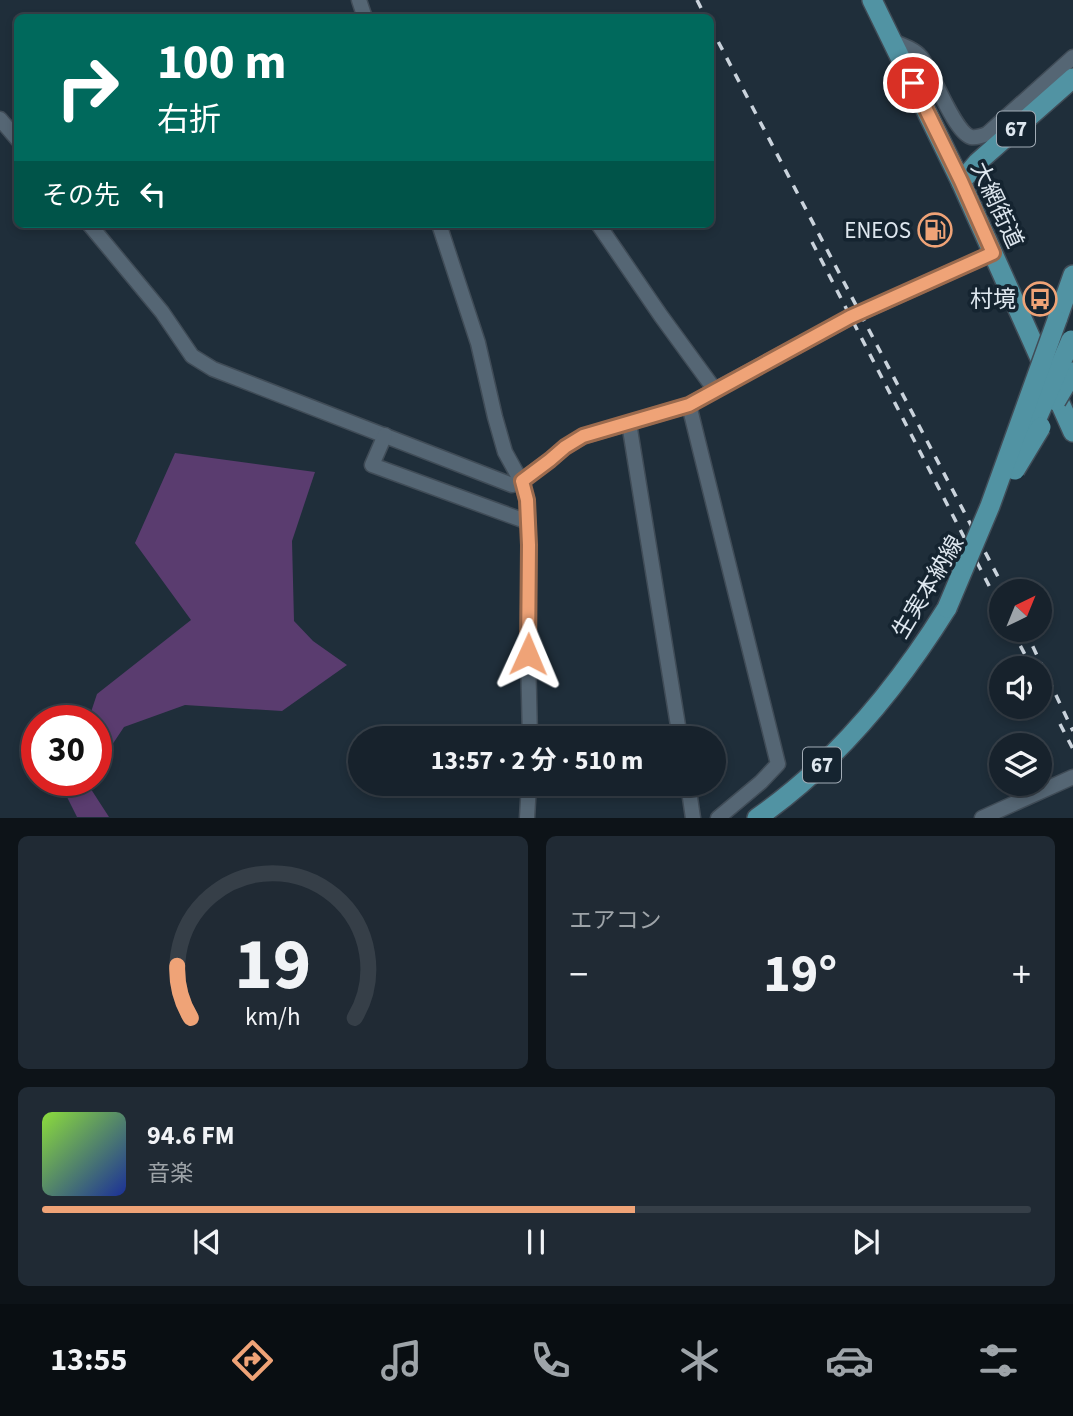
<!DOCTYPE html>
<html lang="ja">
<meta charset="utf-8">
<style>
:root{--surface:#17222c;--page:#202a34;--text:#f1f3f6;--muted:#9ea4a9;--line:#363f48;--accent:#efa377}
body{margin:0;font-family:"Source Sans 3","Noto Sans JP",sans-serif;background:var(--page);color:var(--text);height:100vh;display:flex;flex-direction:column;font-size:26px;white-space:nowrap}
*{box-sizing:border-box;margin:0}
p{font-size:23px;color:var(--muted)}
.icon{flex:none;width:38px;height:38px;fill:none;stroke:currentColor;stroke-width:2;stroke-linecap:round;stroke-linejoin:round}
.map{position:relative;height:818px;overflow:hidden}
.sheet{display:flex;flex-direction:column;gap:18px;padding:18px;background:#0d1318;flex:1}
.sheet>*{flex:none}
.banner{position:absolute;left:14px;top:14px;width:700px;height:214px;border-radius:10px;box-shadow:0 4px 10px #0003,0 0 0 2px var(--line);background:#00695c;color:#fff;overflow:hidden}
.needle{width:46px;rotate:43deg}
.fabs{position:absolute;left:989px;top:579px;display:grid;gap:14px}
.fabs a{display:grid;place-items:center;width:63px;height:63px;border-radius:50%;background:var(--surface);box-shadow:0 4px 10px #0003,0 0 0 2px var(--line);font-size:35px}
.speed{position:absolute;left:21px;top:705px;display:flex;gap:14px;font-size:35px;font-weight:700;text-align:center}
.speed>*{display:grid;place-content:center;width:91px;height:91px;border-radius:50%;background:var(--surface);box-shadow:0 4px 10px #0003,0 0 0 2px var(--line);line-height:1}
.speed .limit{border:10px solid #d22;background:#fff;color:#111}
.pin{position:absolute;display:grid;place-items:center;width:60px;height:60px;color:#fff;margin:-30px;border:4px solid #fff;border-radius:50%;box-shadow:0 2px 7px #0007}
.me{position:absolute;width:77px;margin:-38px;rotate:1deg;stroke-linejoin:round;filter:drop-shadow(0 0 5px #0008)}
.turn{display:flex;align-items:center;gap:24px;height:147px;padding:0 28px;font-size:32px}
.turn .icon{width:91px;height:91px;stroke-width:2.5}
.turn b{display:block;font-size:49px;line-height:60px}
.then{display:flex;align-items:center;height:66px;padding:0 28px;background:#0003;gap:14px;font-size:26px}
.big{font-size:52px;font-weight:700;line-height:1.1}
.sheet .card{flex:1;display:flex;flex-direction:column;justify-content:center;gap:10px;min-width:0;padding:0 24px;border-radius:10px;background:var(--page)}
.sheet .dial{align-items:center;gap:0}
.dial svg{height:182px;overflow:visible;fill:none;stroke:var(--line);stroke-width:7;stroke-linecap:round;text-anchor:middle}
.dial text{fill:var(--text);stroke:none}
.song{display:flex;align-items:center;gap:21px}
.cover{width:84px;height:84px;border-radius:10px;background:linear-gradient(135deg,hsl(90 70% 55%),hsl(230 70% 35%))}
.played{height:7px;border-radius:4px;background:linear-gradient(90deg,var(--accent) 60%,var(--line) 60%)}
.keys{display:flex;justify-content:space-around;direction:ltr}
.heat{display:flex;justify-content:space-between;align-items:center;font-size:38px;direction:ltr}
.sheet .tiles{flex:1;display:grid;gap:18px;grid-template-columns:1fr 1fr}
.card:last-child{grid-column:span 2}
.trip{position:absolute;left:348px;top:726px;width:378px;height:70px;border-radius:35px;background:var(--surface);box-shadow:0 4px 10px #0003,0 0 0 2px var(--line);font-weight:700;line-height:70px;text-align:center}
.menu{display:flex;height:112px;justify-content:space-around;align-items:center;background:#090e12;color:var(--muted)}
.menu .icon{width:49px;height:49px}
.menu .selected{color:var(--accent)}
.menu b{font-size:32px;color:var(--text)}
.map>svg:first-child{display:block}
.green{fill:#5a3c6f}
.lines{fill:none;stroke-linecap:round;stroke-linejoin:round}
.minor-casing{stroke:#404c57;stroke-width:17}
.primary-casing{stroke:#404c57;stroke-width:22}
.minor{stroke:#556674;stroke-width:14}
.primary{stroke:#5193a3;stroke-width:19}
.rail{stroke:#cad3dc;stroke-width:3.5;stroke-dasharray:9 9;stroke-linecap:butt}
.primary-bridge-casing{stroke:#404c57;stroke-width:22;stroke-linecap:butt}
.primary-bridge{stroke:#5193a3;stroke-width:19}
.route-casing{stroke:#9b6a4d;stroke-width:18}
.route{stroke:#efa377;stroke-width:12}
.labels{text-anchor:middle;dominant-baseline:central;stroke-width:7;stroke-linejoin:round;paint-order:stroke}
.shield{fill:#152430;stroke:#a2acb6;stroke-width:2}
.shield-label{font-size:21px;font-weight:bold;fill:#dee7ef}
.street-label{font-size:23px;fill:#dee7ef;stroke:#152430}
.poi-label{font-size:23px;fill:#dee7ef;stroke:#152430;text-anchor:end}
</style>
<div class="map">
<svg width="1073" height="818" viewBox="0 0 1073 818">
<rect width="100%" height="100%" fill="#1f2e3a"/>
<g class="green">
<polygon points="175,453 315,472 292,541 294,621 313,641 347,665 282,711 185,705 124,727 96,769 96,721 88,721 97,694 191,620 135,543"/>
<polygon points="68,781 89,781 87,783 109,817 77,817 64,791"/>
</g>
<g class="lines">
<defs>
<g id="minor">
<polyline points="359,0 365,18"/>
<path d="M892,41C902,45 914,49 921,57C933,73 954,132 971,137C977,138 982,136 987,134L1073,57"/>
<polyline points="0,119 18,140"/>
<polyline points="89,224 162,312 192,356 213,369 512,485 521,481 550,460 565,447 584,436 689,405 715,390 661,316 598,224"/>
<polyline points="439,224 478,343 495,417 505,452 521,481 527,500 529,545 528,654 530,738"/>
<polyline points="715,390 851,317 993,253"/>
<polyline points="689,405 778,764 761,782 718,818"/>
<polyline points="629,423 680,738"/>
<polyline points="385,435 372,465 528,522"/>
<polyline points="688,784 693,818"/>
<polyline points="527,818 529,784"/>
<polyline points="982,818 1073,777"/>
</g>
<g id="primary">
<polyline points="872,0 961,182 1073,432"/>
<polyline points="961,182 978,162 1073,78"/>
<polyline points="1057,320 1073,275"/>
<path d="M757,818C836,763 897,688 947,608"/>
</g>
</defs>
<use href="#minor" class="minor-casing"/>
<use href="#primary" class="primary-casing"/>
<use href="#minor" class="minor"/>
<use href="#primary" class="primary"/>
<g class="rail">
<polyline points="697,0 706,18"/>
<polyline points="710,26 1006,592"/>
<polyline points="812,242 1001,609"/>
<polyline points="1012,630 1032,668"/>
<polyline points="1025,630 1073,731"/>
<polyline points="1060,724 1073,749"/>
</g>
<defs>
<g id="primary-bridge">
<polyline points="1056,401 1073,372"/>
<polyline points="1029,437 1071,340"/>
<polyline points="1015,470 1041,427"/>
<polyline points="947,608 990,506 1057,320"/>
</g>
</defs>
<use href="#primary-bridge" class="primary-bridge-casing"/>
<use href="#primary-bridge" class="primary-bridge"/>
</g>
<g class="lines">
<defs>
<polyline id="route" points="528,654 529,545 527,500 522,481 550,460 565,447 583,436 689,405 850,317 993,253 961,181 913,83"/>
</defs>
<use href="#route" class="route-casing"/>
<use href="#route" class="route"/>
</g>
<defs>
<symbol id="fuel-ring" viewBox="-11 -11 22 22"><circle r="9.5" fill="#152430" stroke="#efa377" stroke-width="1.5"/><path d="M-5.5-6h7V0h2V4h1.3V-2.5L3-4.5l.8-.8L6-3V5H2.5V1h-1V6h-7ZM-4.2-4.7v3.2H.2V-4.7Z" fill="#efa377"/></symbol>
<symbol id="bus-ring" viewBox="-11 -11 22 22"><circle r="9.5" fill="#152430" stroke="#efa377" stroke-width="1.5"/><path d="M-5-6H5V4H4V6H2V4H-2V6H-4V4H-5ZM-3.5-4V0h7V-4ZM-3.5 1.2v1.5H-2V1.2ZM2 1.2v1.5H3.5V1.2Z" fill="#efa377"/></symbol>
</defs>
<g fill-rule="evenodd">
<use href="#fuel-ring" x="916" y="211" width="38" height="38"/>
<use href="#bus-ring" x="1021" y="280" width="38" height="38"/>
</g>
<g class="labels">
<g class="shield">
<rect x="997" y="111.5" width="38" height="35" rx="5"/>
<rect x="803" y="747.5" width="38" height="35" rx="5"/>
</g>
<g class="shield-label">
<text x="1016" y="129">67</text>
<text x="822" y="765">67</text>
</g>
<g class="street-label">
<text transform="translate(997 205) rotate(65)">大網街道</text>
<text transform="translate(928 587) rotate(-59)">生実本納線</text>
</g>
<g class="poi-label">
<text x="911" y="230">ENEOS</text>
<text x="1016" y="299">村境</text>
</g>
</g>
</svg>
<div class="fabs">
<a><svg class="needle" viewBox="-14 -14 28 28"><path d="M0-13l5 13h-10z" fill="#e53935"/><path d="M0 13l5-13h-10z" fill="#9ea4a9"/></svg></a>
<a><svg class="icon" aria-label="sound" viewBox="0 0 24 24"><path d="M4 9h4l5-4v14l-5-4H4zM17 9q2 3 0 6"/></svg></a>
<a><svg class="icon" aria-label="layers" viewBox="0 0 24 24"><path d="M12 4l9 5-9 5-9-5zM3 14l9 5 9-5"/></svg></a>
</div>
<div class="speed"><div class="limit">30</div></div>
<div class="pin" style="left:913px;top:83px;background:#d93025"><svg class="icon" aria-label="arrive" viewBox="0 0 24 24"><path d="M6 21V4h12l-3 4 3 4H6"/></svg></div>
<svg class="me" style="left:528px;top:654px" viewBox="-20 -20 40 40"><path d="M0-17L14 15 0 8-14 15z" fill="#efa377" stroke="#fff" stroke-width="4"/></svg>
<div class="trip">13:57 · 2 分 · 510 m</div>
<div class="banner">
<div class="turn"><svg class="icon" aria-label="right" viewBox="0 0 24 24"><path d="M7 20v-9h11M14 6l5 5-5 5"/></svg><div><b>100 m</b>右折</div></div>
<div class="then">その先<svg class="icon" aria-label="left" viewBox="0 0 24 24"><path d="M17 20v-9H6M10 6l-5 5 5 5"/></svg></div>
</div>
</div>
<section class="sheet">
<div class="tiles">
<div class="card dial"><svg viewBox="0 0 100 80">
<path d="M14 69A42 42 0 1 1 86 69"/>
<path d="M14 69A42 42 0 0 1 8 46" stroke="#efa377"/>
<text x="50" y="56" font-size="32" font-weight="700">19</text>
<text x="50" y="72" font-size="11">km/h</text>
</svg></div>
<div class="card"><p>エアコン</p>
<div class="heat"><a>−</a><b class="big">19°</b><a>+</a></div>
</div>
<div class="card">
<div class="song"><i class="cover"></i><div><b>94.6 FM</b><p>音楽</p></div></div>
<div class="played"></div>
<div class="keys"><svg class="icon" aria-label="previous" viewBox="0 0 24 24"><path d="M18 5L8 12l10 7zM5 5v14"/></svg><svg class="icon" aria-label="pause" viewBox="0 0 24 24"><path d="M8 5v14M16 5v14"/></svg><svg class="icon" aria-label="next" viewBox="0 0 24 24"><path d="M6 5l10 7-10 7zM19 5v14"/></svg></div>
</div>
</div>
</section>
<nav class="menu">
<b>13:55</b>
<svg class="icon selected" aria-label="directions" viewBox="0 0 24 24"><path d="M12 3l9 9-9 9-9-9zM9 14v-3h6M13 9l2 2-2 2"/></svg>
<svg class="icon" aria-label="music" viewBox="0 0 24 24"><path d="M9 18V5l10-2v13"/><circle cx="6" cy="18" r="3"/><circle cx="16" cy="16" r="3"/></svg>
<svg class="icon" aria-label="phone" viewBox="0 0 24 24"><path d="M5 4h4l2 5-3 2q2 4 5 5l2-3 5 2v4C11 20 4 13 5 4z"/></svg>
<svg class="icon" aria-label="climate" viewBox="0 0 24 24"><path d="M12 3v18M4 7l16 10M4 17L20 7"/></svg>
<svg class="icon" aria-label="car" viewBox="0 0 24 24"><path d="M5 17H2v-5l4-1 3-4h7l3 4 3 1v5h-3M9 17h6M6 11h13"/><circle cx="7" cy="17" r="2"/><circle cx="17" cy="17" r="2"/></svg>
<svg class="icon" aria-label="filters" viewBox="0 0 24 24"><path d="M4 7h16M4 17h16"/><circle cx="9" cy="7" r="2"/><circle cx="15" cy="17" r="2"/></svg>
</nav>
